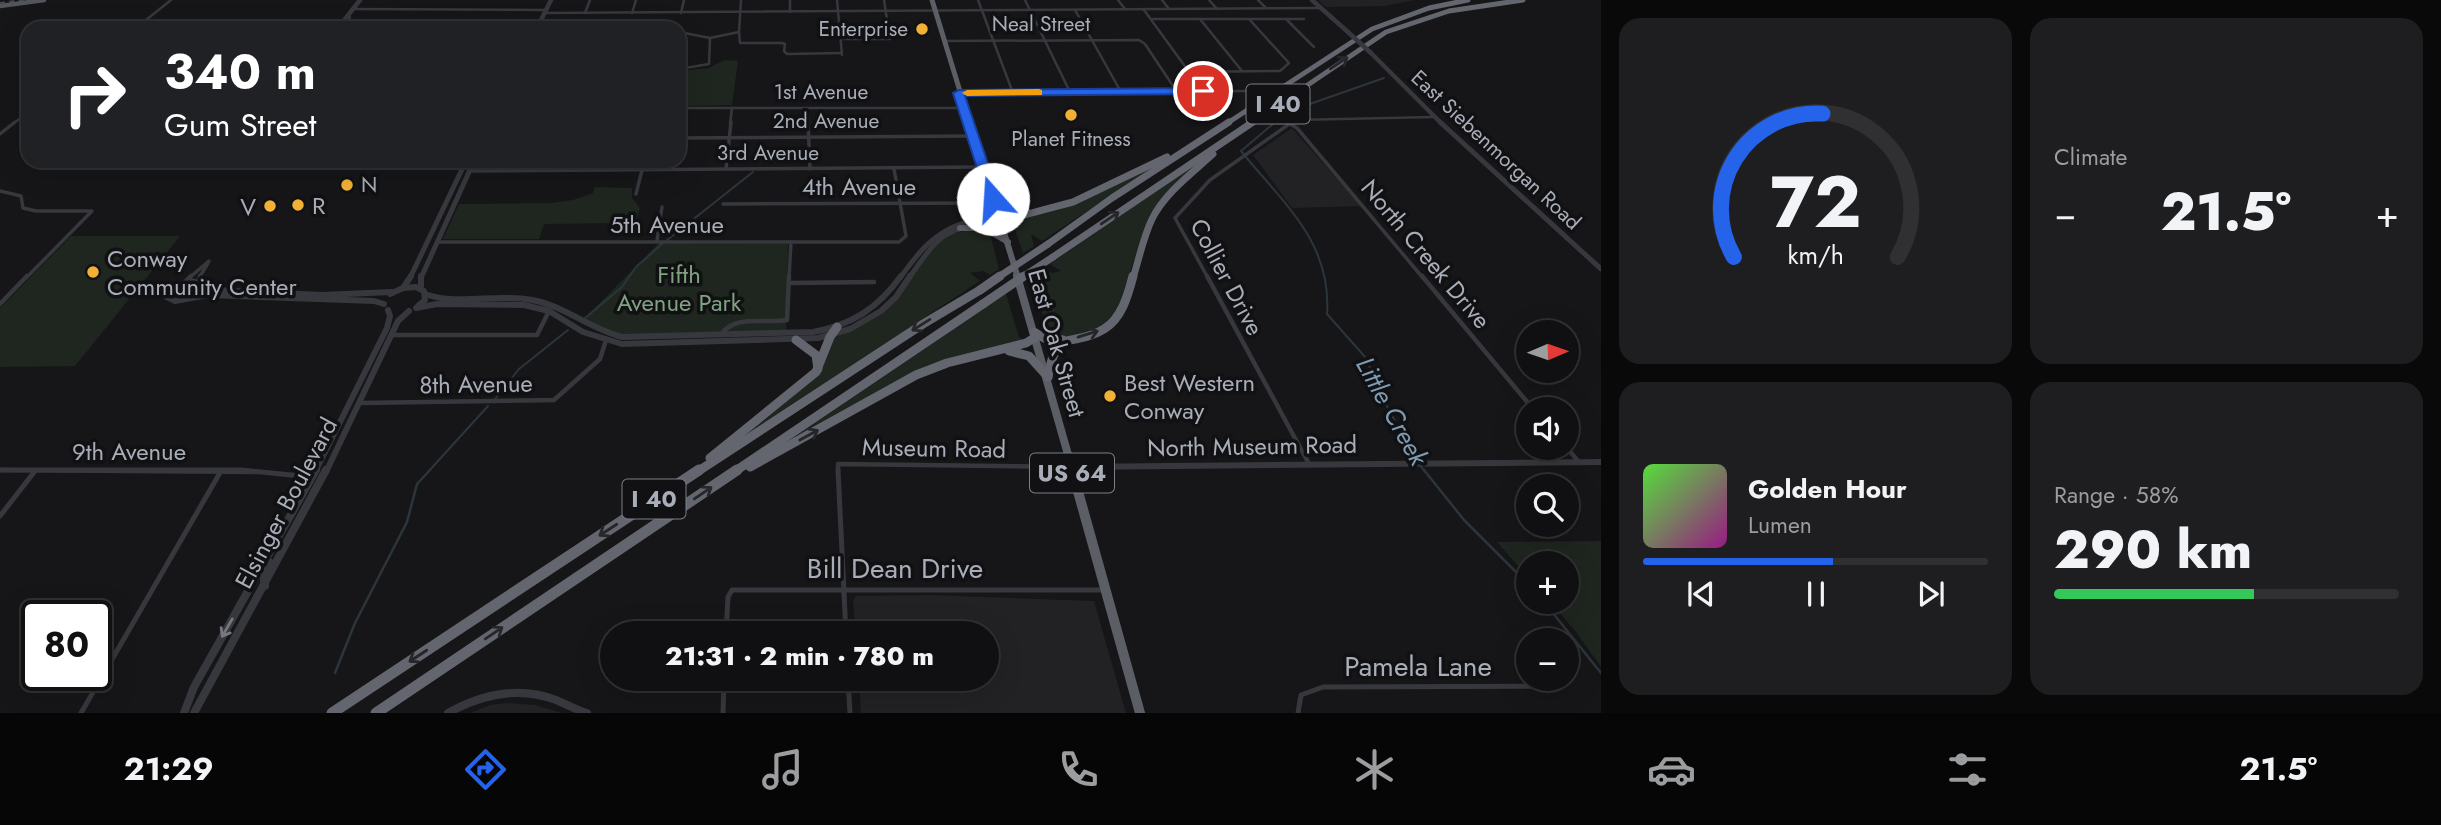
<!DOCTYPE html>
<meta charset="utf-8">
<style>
:root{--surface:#101012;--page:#1e1e20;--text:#f1f3f6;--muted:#9c9d9f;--line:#303032;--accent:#2563eb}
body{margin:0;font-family:Jost,sans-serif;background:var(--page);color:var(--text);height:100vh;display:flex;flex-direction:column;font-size:26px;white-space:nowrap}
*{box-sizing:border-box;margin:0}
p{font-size:23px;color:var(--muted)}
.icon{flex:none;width:38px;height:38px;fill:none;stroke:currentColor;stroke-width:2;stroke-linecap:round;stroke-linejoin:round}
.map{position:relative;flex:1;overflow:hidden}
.details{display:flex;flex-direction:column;gap:18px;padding:18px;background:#09090a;width:840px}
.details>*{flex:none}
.top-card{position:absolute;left:21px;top:21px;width:665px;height:147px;border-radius:21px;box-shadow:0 7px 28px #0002,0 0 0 2px var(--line);background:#202124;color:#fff;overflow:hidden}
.needle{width:46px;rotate:88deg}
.tools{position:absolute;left:1516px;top:320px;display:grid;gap:14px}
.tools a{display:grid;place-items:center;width:63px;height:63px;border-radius:50%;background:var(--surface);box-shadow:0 7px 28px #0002,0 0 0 2px var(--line);font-size:35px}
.speed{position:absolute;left:21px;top:600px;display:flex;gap:14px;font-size:35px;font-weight:700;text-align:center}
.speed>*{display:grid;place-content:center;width:91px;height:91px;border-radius:50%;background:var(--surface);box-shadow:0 7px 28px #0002,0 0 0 2px var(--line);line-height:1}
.speed .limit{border:4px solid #111;border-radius:10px;background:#fff;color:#111}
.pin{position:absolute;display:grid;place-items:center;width:60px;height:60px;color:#fff;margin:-30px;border:4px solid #fff;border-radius:50%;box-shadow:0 2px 7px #0007}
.me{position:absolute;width:77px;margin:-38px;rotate:341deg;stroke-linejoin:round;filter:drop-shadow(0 0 5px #0008)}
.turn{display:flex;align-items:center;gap:24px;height:147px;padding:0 28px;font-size:32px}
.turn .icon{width:91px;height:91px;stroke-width:2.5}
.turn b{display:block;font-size:49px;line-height:60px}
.big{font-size:52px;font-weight:800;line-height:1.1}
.details .card{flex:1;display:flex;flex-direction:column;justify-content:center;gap:10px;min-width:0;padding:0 24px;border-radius:21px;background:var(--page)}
.details .dial{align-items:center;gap:0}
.dial svg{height:182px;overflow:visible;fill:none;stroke:var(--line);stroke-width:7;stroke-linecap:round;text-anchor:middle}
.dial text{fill:var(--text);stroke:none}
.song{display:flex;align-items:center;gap:21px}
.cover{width:84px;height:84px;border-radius:10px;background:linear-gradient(135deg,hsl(110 70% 55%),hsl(310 70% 35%))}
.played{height:7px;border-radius:4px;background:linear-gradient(90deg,var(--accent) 55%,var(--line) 55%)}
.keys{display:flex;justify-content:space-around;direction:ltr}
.heat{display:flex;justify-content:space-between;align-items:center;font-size:38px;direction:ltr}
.charge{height:10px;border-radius:5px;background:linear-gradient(90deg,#34c759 58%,var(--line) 0)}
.details .tiles{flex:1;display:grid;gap:18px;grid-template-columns:repeat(2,1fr)}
.trip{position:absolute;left:600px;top:621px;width:399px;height:70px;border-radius:35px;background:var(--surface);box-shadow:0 7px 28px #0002,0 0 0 2px var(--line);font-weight:800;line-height:70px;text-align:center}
.dock{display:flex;height:112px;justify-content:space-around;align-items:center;background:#060607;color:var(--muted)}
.dock .icon{width:49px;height:49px}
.dock .on{color:var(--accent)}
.dock b{font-size:32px;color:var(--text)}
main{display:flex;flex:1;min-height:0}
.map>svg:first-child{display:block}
.built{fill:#222225}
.green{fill:#1e261f}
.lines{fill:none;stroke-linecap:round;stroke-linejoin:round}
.stream-far1{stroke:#2c353c;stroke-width:2}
.stream{stroke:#2c353c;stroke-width:2.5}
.minor-far3{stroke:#37383d;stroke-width:2.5}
.minor-far2{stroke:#37383d;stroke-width:3.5}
.minor-far1{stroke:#37383d;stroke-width:4.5}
.minor{stroke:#37383d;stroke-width:5}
.tertiary-far3{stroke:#37383d;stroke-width:4.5}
.tertiary-far2{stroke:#37383d;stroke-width:5}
.tertiary-far1{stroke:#37383d;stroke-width:6}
.tertiary{stroke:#37383d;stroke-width:8}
.primary{stroke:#53555c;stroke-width:4.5}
.trunk-far3{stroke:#5b5e65;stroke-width:5}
.trunk-far2{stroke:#5b5e65;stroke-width:6}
.trunk-far1{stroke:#5b5e65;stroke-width:8}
.trunk{stroke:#5b5e65;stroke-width:10}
.motorway-far3{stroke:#63666e;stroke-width:5}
.motorway-far2{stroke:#63666e;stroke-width:7}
.motorway-far1{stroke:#63666e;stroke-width:9}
.motorway{stroke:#63666e;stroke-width:11}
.rail{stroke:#4a4c52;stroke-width:2;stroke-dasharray:5 4.5;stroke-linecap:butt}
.tertiary-bridge{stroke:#37383d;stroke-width:4.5}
.motorway-bridge-far1{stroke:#63666e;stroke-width:7}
.motorway-bridge{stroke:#63666e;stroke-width:9}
.oneway{stroke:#26262a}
.oneway2{stroke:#757881}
.route{fill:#2563eb;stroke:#184099;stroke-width:2}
.slow{fill:#f59e0b}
.poi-dot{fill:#f2b134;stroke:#111113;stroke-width:2.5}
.labels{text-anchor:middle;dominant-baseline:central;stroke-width:7;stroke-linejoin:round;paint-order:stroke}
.far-street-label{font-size:21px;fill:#a8adb8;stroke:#111113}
.far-poi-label{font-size:21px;fill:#a8adb8;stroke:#111113;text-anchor:end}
.shield{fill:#111113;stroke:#7b7e86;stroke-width:2}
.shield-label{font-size:23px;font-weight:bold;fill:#a8adb8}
.street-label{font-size:24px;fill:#a8adb8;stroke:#111113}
.poi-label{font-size:24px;fill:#a8adb8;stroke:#111113;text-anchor:start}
.park-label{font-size:24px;fill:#7fa381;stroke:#111113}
.water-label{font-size:26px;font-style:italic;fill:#7f9bb3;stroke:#111113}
.near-street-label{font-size:28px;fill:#a8adb8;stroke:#111113}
</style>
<main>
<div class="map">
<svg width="1601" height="713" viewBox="0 0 1601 713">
<rect width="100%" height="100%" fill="#161618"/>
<g class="built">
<polygon points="1318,0 1416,0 1384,6 1326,7"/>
<polygon points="1292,128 1361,206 1292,208 1253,155"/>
<polygon points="931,595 1094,601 1126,713 861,713 859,679 987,679 987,634 856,633 853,601 856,596"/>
<polygon points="507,703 535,705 562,713 470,713 490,705"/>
</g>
<g class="green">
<polygon points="725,60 738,61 732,105 679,106 679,71 709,68"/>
<path d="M1206,157L1161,200L1149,216L1118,308C1103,330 1076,340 1050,337L1030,277L1043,269L1052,273L1061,271L1050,264Z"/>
<polygon points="1164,160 1042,241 1031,234 1034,246 1023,253 1012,220 1051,212 1076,204"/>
<polygon points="595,187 632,188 632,198 640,208 635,226 621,223 544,224 539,239 443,239 459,204 551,203 573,200 593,193"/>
<polygon points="978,228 991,238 999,269 990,275 983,271 970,273 980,281 734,442 823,364 830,342 835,336 876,317 937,244 952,234"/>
<polygon points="71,236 180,236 75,366 0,367 0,308"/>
<polygon points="659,243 788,244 786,331 631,335 613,333 583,320"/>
<polygon points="1006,294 1019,337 1023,340 926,366 801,436 799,434"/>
<polygon points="1601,541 1601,667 1576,632 1550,602 1566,602 1566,564 1528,564 1528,577 1497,542"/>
</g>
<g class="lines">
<g class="stream-far1">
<path d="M1384,78L1287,112L1241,151C1283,203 1332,242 1327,314L1366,358L1383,399L1417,461"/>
<polyline points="667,240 753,172"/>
<polyline points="585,318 622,287 636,267 663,243"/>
<polyline points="495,399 519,369 568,330"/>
<polyline points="1420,465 1425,472"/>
<polyline points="428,472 488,406"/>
</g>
<g class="stream">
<polyline points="1424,470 1464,520 1528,584"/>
<polyline points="1544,602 1601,673"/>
<polyline points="335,673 355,623 407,522 417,484 430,470"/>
</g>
<g class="minor-far3">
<polyline points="790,0 790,12"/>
<polyline points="837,0 842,55"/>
<polyline points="978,0 1013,93"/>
<polyline points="1025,0 1070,92"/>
<polyline points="1118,0 1125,9"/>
<polyline points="1162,0 1169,9"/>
<polyline points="1209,0 1217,9"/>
<polyline points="1258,0 1266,8"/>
<polyline points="353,9 546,10"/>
<polyline points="1075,10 1121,92"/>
<polyline points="1144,10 1203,91"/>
<polyline points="544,13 1321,8"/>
<polyline points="585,13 590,0"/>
<polyline points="632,13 636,0"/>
<polyline points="681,13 684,0"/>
<polyline points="1151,19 1304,19"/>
<polyline points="1200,19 1242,71"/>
<polyline points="1286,19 1314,47"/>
<polyline points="136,28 171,0"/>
<polyline points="679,32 710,38 739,32 741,0"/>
<polyline points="739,32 740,43 782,43 785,44 784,51 787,54 842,53"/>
<polyline points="841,39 890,39 884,0"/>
<polyline points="944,41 1139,40 1145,44 1177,92"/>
<polyline points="679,69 709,64 710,38"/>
<polyline points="1189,72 1280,71 1289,63 1249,19"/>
<polyline points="960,93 1252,91"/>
<polyline points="679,108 963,108"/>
<polyline points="808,108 809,124"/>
<polyline points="13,124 28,112"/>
<polyline points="730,124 732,108"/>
<polyline points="1289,124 1295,120 1434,117"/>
</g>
<g class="minor-far2">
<polyline points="808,122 810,169"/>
<polyline points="1290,124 1297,128 1423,278"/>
<polyline points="0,134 15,122"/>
<polyline points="679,138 972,136"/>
<polyline points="227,164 237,161"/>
<polyline points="726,169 731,122"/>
<polyline points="557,170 560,161"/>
<polyline points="470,171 983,167"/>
<polyline points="0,191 21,196 23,208 36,211 92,211 26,278"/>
<polyline points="636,194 642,170"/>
<polyline points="723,204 995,203"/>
<polyline points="657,241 662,207"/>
<polyline points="437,242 899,242 906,236 894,169"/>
<polyline points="189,278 209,261"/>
<polyline points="199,278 208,263"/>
<polyline points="789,278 791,242"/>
<polyline points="1208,278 1175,218 1210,180 1292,122"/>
</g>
<g class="minor-far1">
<polyline points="200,276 201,283"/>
<polyline points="1207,276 1309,464"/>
<polyline points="1422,276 1534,410"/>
<polyline points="186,281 191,276"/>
<polyline points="791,283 874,282"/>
<polyline points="0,304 27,276"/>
<path d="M721,334C737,314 764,324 787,320L789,276"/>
<polyline points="392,335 537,335 549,311"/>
<polyline points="359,403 554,400 600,359 606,340"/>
<polyline points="1566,447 1579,462"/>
<polyline points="0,470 258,472"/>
<polyline points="838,472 838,464 1070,467"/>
</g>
<g class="minor">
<polyline points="0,470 241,470 311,477"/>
<polyline points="838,470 846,634"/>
<polyline points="0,516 35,471"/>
<polyline points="726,634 728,597 732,590 1104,590"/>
<polyline points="848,679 850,713"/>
<polyline points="81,713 221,471"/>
<polyline points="723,713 724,679"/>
<polyline points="1298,713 1301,695 1323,687 1556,686"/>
</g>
<g class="tertiary-far3">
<polyline points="1312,0 1349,33"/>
<polyline points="338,28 360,0"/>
<polyline points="343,28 349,17"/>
<polyline points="537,28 551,0"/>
<polyline points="1371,53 1442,124"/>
</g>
<g class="tertiary-far2">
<polyline points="1440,122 1601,269"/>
<polyline points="410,278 466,161"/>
<polyline points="421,278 474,161"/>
<path d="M900,278C918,253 933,233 963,223"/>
<path d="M909,278C941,232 944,229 1001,221"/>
</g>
<g class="tertiary-far1">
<polyline points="421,276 421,289"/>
<polyline points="403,288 416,287 424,291 425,300 418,306"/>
<polyline points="131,289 175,286 190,281 201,283 202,288 213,290 322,295 392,292"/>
<polyline points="127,294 161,294 175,301 208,295 374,301 384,304"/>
<polyline points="390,294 403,288 411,276"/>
<path d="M425,294C459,306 497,293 532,300C565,306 590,329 622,337L813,332C852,325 878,308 901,276"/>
<polyline points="416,308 437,304 524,305 549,311 583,332 622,344 818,338 850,329 881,311 896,297 910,276"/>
<polyline points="1071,467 1601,462"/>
<polyline points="315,472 387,328 390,316 388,310"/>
<polyline points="326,472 398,321 409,311"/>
</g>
<g class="tertiary">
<polyline points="265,586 263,575 269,562"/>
<polyline points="184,713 194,687 316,470"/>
<polyline points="194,713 326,470"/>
<path d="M448,713C482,694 519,686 556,700C566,704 576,710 587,713"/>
</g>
<polyline class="primary" points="0,6 44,0"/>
<polyline class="trunk-far3" points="932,0 970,124"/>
<g class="trunk-far2">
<polyline points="970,122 1018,278"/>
<polyline points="971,222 995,203"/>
<polyline points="960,228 984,228 1008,242"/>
</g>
<polyline class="trunk-far1" points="1017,276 1073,472"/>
<polyline class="trunk" points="1072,470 1140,713"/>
<g class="motorway-far3">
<polyline points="1226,124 1372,29 1429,8 1468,0"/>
<polyline points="1250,124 1386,32 1449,11 1523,0"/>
</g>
<g class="motorway-far2">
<polyline points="993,199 1010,208 1026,211"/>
<polyline points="1001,221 1073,202 1167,157"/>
<polyline points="1048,244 1112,198 1229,122"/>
<polyline points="1053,257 1253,122"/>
<path d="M1133,278C1139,259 1143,238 1152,219C1165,193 1191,174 1213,154"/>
</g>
<g class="motorway-far1">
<polyline points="1034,332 1044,338 1063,340"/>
<polyline points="796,340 816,355 818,369"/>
<polyline points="1009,351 1029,356 1048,377"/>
<path d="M1048,377C1057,325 1072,349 1104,329C1122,318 1128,295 1133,276"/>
<polyline points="710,458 816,372 830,337 837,327"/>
<polyline points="750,467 916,375 947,363 1026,343 1036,337"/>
<polyline points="697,472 923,324 980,290"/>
<polyline points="734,472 983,304"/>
</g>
<g class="motorway">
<polyline points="332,713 699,470"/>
<polyline points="376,713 737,470"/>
</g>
<polyline class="rail" points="0,3 24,0"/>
<polyline class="tertiary-bridge" points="1349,33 1371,53"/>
<g class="motorway-bridge-far1">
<polyline points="997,278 1048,244"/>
<polyline points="1021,278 1053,257"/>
</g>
<g class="motorway-bridge">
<polyline points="980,290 1000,276"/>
<polyline points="983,304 1024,276"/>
</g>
</g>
<defs><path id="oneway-shaft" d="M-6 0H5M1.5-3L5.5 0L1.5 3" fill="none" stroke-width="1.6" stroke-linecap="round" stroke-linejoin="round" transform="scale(1.75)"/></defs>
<g class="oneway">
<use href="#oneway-shaft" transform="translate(1339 63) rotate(-34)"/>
<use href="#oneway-shaft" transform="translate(1110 218) rotate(-34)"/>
<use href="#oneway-shaft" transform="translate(921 325) rotate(148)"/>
<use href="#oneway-shaft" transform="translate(1088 334) rotate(-17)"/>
<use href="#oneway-shaft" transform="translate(809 435) rotate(-29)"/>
<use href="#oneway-shaft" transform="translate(703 493) rotate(-34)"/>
<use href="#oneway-shaft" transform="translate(608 530) rotate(147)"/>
<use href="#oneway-shaft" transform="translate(494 633) rotate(-34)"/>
<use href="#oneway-shaft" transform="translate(418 656) rotate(147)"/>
</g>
<use class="oneway2" href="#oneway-shaft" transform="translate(227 628) rotate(120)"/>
<polygon class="route" points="1203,88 1207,89 1207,94 965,96 1000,199 993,203 987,199 953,93 959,90"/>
<polygon class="slow" points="1039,89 1042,90 1042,95 967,96 962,93 967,90"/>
<g class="poi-dot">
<circle cx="922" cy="29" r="7"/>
<circle cx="1071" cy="115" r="7"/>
<circle cx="347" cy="185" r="7"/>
<circle cx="298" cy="205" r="7"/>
<circle cx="270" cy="206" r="7"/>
<circle cx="93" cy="272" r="7"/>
<circle cx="1110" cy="396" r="7"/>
</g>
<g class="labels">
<g class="far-street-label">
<text x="1041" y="24">Neal Street</text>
<text x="821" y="92">1st Avenue</text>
<text x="826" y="121">2nd Avenue</text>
<text transform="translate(1496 150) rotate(43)">East Siebenmorgan Road</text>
<text x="768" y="153">3rd Avenue</text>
</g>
<g class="far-poi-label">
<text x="908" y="29">Enterprise</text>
<text x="1071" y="139" text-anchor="middle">Planet Fitness</text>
<text x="361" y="185" text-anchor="start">N</text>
</g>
<g class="shield">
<rect x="1246.5" y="84.5" width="63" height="39" rx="5"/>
<rect x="1030" y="453.5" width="84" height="39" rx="5"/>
<rect x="622.5" y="479.5" width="63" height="39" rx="5"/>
</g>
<g class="shield-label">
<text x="1278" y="104">I 40</text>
<text x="1072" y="473">US 64</text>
<text x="654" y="499">I 40</text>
</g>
<g class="street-label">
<text x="859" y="186">4th Avenue</text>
<text x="667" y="224">5th Avenue</text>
<text transform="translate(1426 254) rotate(50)">North Creek Drive</text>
<text transform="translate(1227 277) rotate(62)">Collier Drive</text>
<text transform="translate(1057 343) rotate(74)">East Oak Street</text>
<text transform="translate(476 384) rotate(-1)">8th Avenue</text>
<text transform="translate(1252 446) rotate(-1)">North Museum Road</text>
<text transform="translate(934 448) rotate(1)">Museum Road</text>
<text x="129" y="451">9th Avenue</text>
<text transform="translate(286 503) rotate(-62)">Elsinger Boulevard</text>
</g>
<g class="poi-label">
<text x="312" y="205">R</text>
<text x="256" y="206" text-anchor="end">V</text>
<text x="107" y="258">Conway<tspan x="107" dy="28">Community Center</tspan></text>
<text x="1124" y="382">Best Western<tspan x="1124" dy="28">Conway</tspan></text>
</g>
<g class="park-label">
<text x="679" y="274">Fifth<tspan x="679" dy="28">Avenue Park</tspan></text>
</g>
<g class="water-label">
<text transform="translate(1392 411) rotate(61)">Little Creek</text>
</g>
<g class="near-street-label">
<text x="895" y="568">Bill Dean Drive</text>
<text x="1418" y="666">Pamela Lane</text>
</g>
</g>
</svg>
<div class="tools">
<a><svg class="needle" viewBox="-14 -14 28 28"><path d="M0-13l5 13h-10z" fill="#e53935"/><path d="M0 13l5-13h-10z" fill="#9c9d9f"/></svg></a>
<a><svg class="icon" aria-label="sound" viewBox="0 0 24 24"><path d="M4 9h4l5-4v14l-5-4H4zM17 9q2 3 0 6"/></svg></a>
<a><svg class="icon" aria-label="search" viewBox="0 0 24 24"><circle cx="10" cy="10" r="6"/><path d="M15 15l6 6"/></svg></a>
<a>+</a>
<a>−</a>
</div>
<div class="speed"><div class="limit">80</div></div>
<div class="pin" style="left:1203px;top:91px;background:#d93025"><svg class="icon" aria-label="arrive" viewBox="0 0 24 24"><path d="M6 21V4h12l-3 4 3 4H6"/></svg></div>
<svg class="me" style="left:993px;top:199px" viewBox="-20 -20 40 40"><circle r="19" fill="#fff"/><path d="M0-13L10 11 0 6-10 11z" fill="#2563eb"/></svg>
<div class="trip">21:31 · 2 min · 780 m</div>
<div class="top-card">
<div class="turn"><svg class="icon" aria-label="right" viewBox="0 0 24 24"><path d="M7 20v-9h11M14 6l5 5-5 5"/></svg><div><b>340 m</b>Gum Street</div></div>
</div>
</div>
<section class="details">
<div class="tiles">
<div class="card dial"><svg viewBox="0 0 100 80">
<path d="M14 69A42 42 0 1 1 86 69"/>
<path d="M14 69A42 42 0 0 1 53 6" stroke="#2563eb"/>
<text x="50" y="56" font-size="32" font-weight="700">72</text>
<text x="50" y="72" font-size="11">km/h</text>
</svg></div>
<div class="card"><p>Climate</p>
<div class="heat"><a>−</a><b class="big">21.5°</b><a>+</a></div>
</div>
<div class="card">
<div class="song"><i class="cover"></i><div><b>Golden Hour</b><p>Lumen</p></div></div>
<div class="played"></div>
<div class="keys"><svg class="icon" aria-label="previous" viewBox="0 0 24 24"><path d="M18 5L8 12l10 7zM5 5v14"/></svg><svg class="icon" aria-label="pause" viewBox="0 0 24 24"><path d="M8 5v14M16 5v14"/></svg><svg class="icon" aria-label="next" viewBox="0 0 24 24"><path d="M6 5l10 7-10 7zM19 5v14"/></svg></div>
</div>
<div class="card"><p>Range · 58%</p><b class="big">290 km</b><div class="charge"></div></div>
</div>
</section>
</main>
<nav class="dock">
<b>21:29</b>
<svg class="icon on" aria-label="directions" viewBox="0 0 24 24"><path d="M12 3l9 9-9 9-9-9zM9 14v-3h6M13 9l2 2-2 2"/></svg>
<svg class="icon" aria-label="music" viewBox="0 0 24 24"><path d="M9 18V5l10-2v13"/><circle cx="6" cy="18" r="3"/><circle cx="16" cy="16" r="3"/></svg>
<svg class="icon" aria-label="phone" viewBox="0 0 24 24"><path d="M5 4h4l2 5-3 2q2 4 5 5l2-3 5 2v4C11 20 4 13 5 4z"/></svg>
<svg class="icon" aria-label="climate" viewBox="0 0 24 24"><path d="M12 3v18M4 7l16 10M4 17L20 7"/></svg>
<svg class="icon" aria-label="car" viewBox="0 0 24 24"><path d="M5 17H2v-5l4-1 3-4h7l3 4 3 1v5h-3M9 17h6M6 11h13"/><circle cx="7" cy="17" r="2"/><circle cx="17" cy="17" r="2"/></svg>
<svg class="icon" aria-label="filters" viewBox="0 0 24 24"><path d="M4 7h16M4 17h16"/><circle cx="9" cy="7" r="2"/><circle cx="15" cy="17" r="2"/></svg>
<b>21.5°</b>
</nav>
